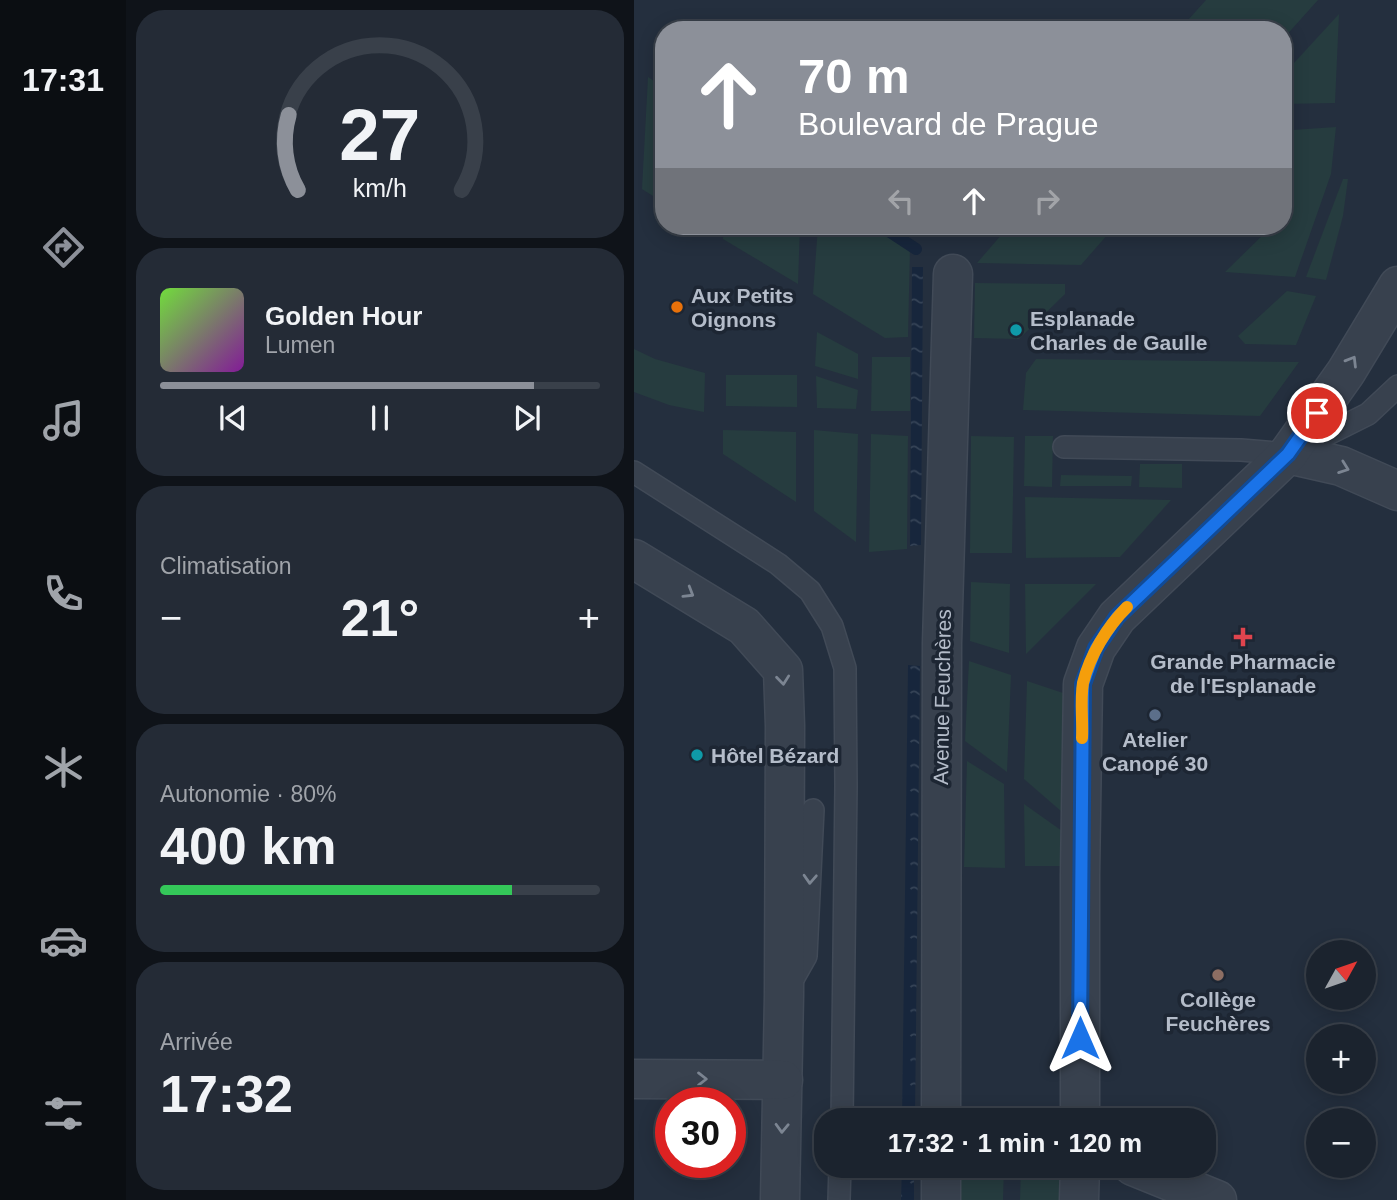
<!DOCTYPE html>
<html lang="fr">
<meta charset="utf-8">
<style>
:root{--surface:#1b232e;--page:#242b36;--text:#f1f3f6;--muted:#a0a4aa;--line:#39404a;--accent:#8c9099}
body{margin:0;font-family:Helvetica,sans-serif;background:var(--page);color:var(--text);height:100vh;display:flex;flex-direction:column;font-size:26px;white-space:nowrap}
*{box-sizing:border-box;margin:0}
p{font-size:23px;color:var(--muted)}
.icon{flex:none;width:38px;height:38px;fill:none;stroke:currentColor;stroke-width:2;stroke-linecap:round;stroke-linejoin:round}
.map{position:relative;flex:1;overflow:hidden}
.panel{display:flex;flex-direction:column;gap:10px;padding:10px;background:#0f1319;width:508px}
.panel>*{flex:none}
.banner{position:absolute;left:21px;top:21px;width:637px;height:214px;border-radius:28px;box-shadow:0 4px 18px #0003,0 0 0 2px var(--line);background:#8c9099;color:#fff;overflow:hidden}
.needle{width:46px;rotate:50deg}
.buttons{position:absolute;left:672px;top:940px;display:grid;gap:14px}
.buttons a{display:grid;place-items:center;width:70px;height:70px;border-radius:50%;background:var(--surface);box-shadow:0 4px 18px #0003,0 0 0 2px var(--line);font-size:35px}
.speed{position:absolute;left:21px;top:1087px;display:flex;gap:14px;font-size:35px;font-weight:700;text-align:center}
.speed>*{display:grid;place-content:center;width:91px;height:91px;border-radius:50%;background:var(--surface);box-shadow:0 4px 18px #0003,0 0 0 2px var(--line);line-height:1}
.speed .limit{border:10px solid #d22;background:#fff;color:#111}
.pin{position:absolute;display:grid;place-items:center;width:60px;height:60px;color:#fff;margin:-30px;border:4px solid #fff;border-radius:50%;box-shadow:0 2px 7px #0007}
.me{position:absolute;width:77px;margin:-38px;rotate:0deg;stroke-linejoin:round;filter:drop-shadow(0 0 5px #0008)}
.turn{display:flex;align-items:center;gap:24px;height:147px;padding:0 28px;font-size:32px}
.turn .icon{width:91px;height:91px;stroke-width:2.5}
.turn b{display:block;font-size:49px;line-height:60px}
.lanes{display:flex;align-items:center;height:66px;padding:0 28px;background:#0003;justify-content:center;gap:35px;direction:ltr}
.lanes .off{opacity:.35}
.big{font-size:52px;font-weight:600;line-height:1.1}
.panel .card{flex:1;display:flex;flex-direction:column;justify-content:center;gap:10px;min-width:0;padding:0 24px;border-radius:28px;background:var(--page)}
.panel .dial{align-items:center;gap:0}
.dial svg{height:182px;overflow:visible;fill:none;stroke:var(--line);stroke-width:7;stroke-linecap:round;text-anchor:middle}
.dial text{fill:var(--text);stroke:none}
.song{display:flex;align-items:center;gap:21px}
.cover{width:84px;height:84px;border-radius:10px;background:linear-gradient(135deg,hsl(100 70% 55%),hsl(290 70% 35%))}
.played{height:7px;border-radius:4px;background:linear-gradient(90deg,var(--accent) 85%,var(--line) 85%)}
.keys{display:flex;justify-content:space-around;direction:ltr}
.heat{display:flex;justify-content:space-between;align-items:center;font-size:38px;direction:ltr}
.charge{height:10px;border-radius:5px;background:linear-gradient(90deg,#34c759 80%,var(--line) 0)}
.trip{position:absolute;left:180px;top:1108px;width:402px;height:70px;border-radius:28px;background:var(--surface);box-shadow:0 4px 18px #0003,0 0 0 2px var(--line);font-weight:600;line-height:70px;text-align:center}
main{display:flex;flex:1;min-height:0}
.tabs{display:flex;flex-direction:column;width:126px;justify-content:space-around;align-items:center;background:#0b0e12;color:var(--muted)}
.tabs .icon{width:49px;height:49px}
.tabs .current{color:var(--accent)}
.tabs b{font-size:32px;color:var(--text)}
.map>svg:first-child{display:block}
.green{fill:#263c3f}
.water{fill:url(#water-ripples)}
.lines{fill:none;stroke-linecap:round;stroke-linejoin:round}
.stream{stroke:#17263c;stroke-width:12}
.lane-casing{stroke:#414a57;stroke-width:24}
.street-casing{stroke:#414a57;stroke-width:41}
.lane{stroke:#38414e;stroke-width:21}
.street{stroke:#38414e;stroke-width:38}
.oneway{stroke:#7c8592}
.route-casing{stroke:#114b97;stroke-width:18}
.route{stroke:#1a73e8;stroke-width:12}
.slow{stroke:#f59e0b;stroke-width:12}
.food-dot{fill:#e8710a;stroke:#1d2633;stroke-width:2.5}
.culture-dot{fill:#0f9aa8;stroke:#1d2633;stroke-width:2.5}
.health-dot{fill:#e0444e;stroke:#1d2633;stroke-width:2.5}
.service-dot{fill:#5c6f8a;stroke:#1d2633;stroke-width:2.5}
.education-dot{fill:#8d6e63;stroke:#1d2633;stroke-width:2.5}
.labels{text-anchor:middle;dominant-baseline:central;stroke-width:7;stroke-linejoin:round;paint-order:stroke}
.poi-label{font-size:21px;font-weight:bold;fill:#b4bcc9;stroke:#1d2633;text-anchor:start}
.street-label{font-size:21px;fill:#b4bcc9;stroke:#1d2633}
</style>
<main>
<nav class="tabs">
<b>17:31</b>
<svg class="icon current" aria-label="directions" viewBox="0 0 24 24"><path d="M12 3l9 9-9 9-9-9zM9 14v-3h6M13 9l2 2-2 2"/></svg>
<svg class="icon" aria-label="music" viewBox="0 0 24 24"><path d="M9 18V5l10-2v13"/><circle cx="6" cy="18" r="3"/><circle cx="16" cy="16" r="3"/></svg>
<svg class="icon" aria-label="phone" viewBox="0 0 24 24"><path d="M5 4h4l2 5-3 2q2 4 5 5l2-3 5 2v4C11 20 4 13 5 4z"/></svg>
<svg class="icon" aria-label="climate" viewBox="0 0 24 24"><path d="M12 3v18M4 7l16 10M4 17L20 7"/></svg>
<svg class="icon" aria-label="car" viewBox="0 0 24 24"><path d="M5 17H2v-5l4-1 3-4h7l3 4 3 1v5h-3M9 17h6M6 11h13"/><circle cx="7" cy="17" r="2"/><circle cx="17" cy="17" r="2"/></svg>
<svg class="icon" aria-label="filters" viewBox="0 0 24 24"><path d="M4 7h16M4 17h16"/><circle cx="9" cy="7" r="2"/><circle cx="15" cy="17" r="2"/></svg>
</nav>
<section class="panel">
<div class="card dial"><svg viewBox="0 0 100 80">
<path d="M14 69A42 42 0 1 1 86 69"/>
<path d="M14 69A42 42 0 0 1 10 36" stroke="#8c9099"/>
<text x="50" y="56" font-size="32" font-weight="700">27</text>
<text x="50" y="72" font-size="11">km/h</text>
</svg></div>
<div class="card">
<div class="song"><i class="cover"></i><div><b>Golden Hour</b><p>Lumen</p></div></div>
<div class="played"></div>
<div class="keys"><svg class="icon" aria-label="previous" viewBox="0 0 24 24"><path d="M18 5L8 12l10 7zM5 5v14"/></svg><svg class="icon" aria-label="pause" viewBox="0 0 24 24"><path d="M8 5v14M16 5v14"/></svg><svg class="icon" aria-label="next" viewBox="0 0 24 24"><path d="M6 5l10 7-10 7zM19 5v14"/></svg></div>
</div>
<div class="card"><p>Climatisation</p>
<div class="heat"><a>−</a><b class="big">21°</b><a>+</a></div>
</div>
<div class="card"><p>Autonomie · 80%</p><b class="big">400 km</b><div class="charge"></div></div>
<div class="card"><p>Arrivée</p><b class="big">17:32</b></div>
</section>
<div class="map">
<svg width="764" height="1200" viewBox="0 0 764 1200">
<defs>
<pattern id="water-ripples" width="26" height="14" patternUnits="userSpaceOnUse" patternTransform="scale(1.75)"><rect width="26" height="14" fill="#17263c"/><path d="M2 4q2-2 4 0t4 0M15 11q2-2 4 0t4 0" fill="none" stroke="#364457"/></pattern>
</defs>
<rect width="100%" height="100%" fill="#242f3e"/>
<g class="green">
<polygon points="572,0 684,0 649,39 649,30 545,30"/>
<polygon points="705,14 701,103 649,104 649,75"/>
<polygon points="14,77 30,88 30,203 8,189"/>
<polygon points="702,127 697,174 661,277 591,272 638,226 649,226 649,214 657,206 658,130"/>
<polygon points="709,179 714,179 709,216 692,280 672,277"/>
<polygon points="90,226 166,226 164,284 89,239"/>
<polygon points="184,226 242,226 276,248 274,337 251,338 179,294"/>
<polygon points="375,226 481,226 447,265 343,263"/>
<polygon points="341,283 431,284 431,294 385,339 340,338"/>
<polygon points="653,291 682,296 662,345 611,344 604,336"/>
<polygon points="183,332 224,354 224,379 181,366"/>
<polygon points="0,349 21,359 71,373 70,412 35,405 0,392"/>
<polygon points="238,357 276,357 276,411 237,411"/>
<polygon points="402,359 665,362 626,416 389,410 392,373"/>
<polygon points="92,375 163,375 163,407 92,406"/>
<polygon points="182,376 224,390 222,409 183,408"/>
<polygon points="89,430 162,432 162,502 89,454"/>
<polygon points="180,430 224,434 222,542 180,511"/>
<polygon points="237,434 274,436 273,549 235,552"/>
<polygon points="337,436 380,437 378,553 336,553"/>
<polygon points="391,436 419,436 418,487 390,486"/>
<polygon points="506,464 548,464 548,488 505,487"/>
<polygon points="427,475 498,476 497,486 426,486"/>
<polygon points="391,497 537,500 486,557 392,558"/>
<polygon points="337,582 376,584 375,653 336,641"/>
<polygon points="391,584 462,584 392,654"/>
<polygon points="335,661 377,675 373,772 331,741"/>
<polygon points="393,681 435,695 435,818 390,779"/>
<polygon points="333,761 370,784 371,868 330,867"/>
<polygon points="390,804 438,838 438,866 391,866"/>
<polygon points="327,1166 370,1166 369,1200 327,1200"/>
<polygon points="387,1166 432,1166 431,1200 386,1200"/>
</g>
<g class="water">
<polygon points="278,267 289,267 287,545 276,546"/>
<polygon points="274,665 286,666 281,1120 268,1120"/>
<polygon points="268,1166 280,1166 280,1200 267,1200"/>
</g>
<g class="lines">
<polyline class="stream" points="247,226 282,249"/>
<defs>
<g id="lane">
<polyline points="430,447 607,450 654,454 734,414 764,386"/>
<polyline points="0,472 144,564 176,591 198,626 211,668 212,786 208,1120"/>
<polyline points="155,986 172,956 179,810"/>
<polyline points="205,1200 206,1166"/>
</g>
<g id="street">
<polyline points="654,454 707,466 764,491"/>
<polyline points="0,559 110,626 149,670 151,726 150,995 146,1200"/>
<polyline points="0,1079 149,1080"/>
<polyline points="307,1120 308,643 319,274"/>
<polyline points="446,1120 446,875 449,684 462,648 483,617 654,454 712,372 764,286"/>
<polyline points="499,1166 583,1200"/>
<polyline points="307,1200 307,1166"/>
<polyline points="445,1200 446,1166"/>
</g>
</defs>
<use href="#lane" class="lane-casing"/>
<use href="#street" class="street-casing"/>
<use href="#lane" class="lane"/>
<use href="#street" class="street"/>
</g>
<defs><path id="oneway-chevron" d="M-2-3.5L2.5 0L-2 3.5" fill="none" stroke-width="1.6" stroke-linecap="round" stroke-linejoin="round" transform="scale(1.75)"/></defs>
<g class="oneway">
<use href="#oneway-chevron" transform="translate(718 361) rotate(-59)"/>
<use href="#oneway-chevron" transform="translate(710 468) rotate(20)"/>
<use href="#oneway-chevron" transform="translate(55 593) rotate(31)"/>
<use href="#oneway-chevron" transform="translate(149 680) rotate(84)"/>
<use href="#oneway-chevron" transform="translate(176 879) rotate(93)"/>
<use href="#oneway-chevron" transform="translate(68 1079)"/>
<use href="#oneway-chevron" transform="translate(148 1128) rotate(92)"/>
</g>
<g class="lines">
<defs>
<polyline id="route" points="446,1038 449,684 462,648 483,617 654,454 683,413"/>
</defs>
<use href="#route" class="route-casing"/>
<use href="#route" class="route"/>
<path class="slow" d="M448,738C449,721 446,700 449,683C456,655 473,627 493,607"/>
</g>
<circle class="food-dot" cx="43" cy="307" r="7"/>
<g class="culture-dot">
<circle cx="382" cy="330" r="7"/>
<circle cx="63" cy="755" r="7"/>
</g>
<path class="health-dot" d="M605.5 626.5h7v7h7v7h-7v7h-7v-7h-7v-7h7z"/>
<circle class="service-dot" cx="521" cy="715" r="7"/>
<circle class="education-dot" cx="584" cy="975" r="7"/>
<g class="labels">
<g class="poi-label">
<text x="57" y="295">Aux Petits<tspan x="57" dy="24">Oignons</tspan></text>
<text x="396" y="318">Esplanade<tspan x="396" dy="24">Charles de Gaulle</tspan></text>
<text x="609" y="661" text-anchor="middle">Grande Pharmacie<tspan x="609" dy="24">de l'Esplanade</tspan></text>
<text x="521" y="739" text-anchor="middle">Atelier<tspan x="521" dy="24">Canopé 30</tspan></text>
<text x="77" y="755">Hôtel Bézard</text>
<text x="584" y="999" text-anchor="middle">Collège<tspan x="584" dy="24">Feuchères</tspan></text>
</g>
<g class="street-label">
<text transform="translate(308 697) rotate(-89)">Avenue Feuchères</text>
</g>
</g>
</svg>
<div class="buttons">
<a><svg class="needle" viewBox="-14 -14 28 28"><path d="M0-13l5 13h-10z" fill="#e53935"/><path d="M0 13l5-13h-10z" fill="#a0a4aa"/></svg></a>
<a>+</a>
<a>−</a>
</div>
<div class="speed"><div class="limit">30</div></div>
<div class="pin" style="left:683px;top:413px;background:#d93025"><svg class="icon" aria-label="arrive" viewBox="0 0 24 24"><path d="M6 21V4h12l-3 4 3 4H6"/></svg></div>
<svg class="me" style="left:446px;top:1038px" viewBox="-20 -20 40 40"><path d="M0-17L14 15 0 8-14 15z" fill="#1a73e8" stroke="#fff" stroke-width="4"/></svg>
<div class="trip">17:32 · 1 min · 120 m</div>
<div class="banner">
<div class="turn"><svg class="icon" aria-label="ahead" viewBox="0 0 24 24"><path d="M12 20V5M6 11l6-6 6 6"/></svg><div><b>70 m</b>Boulevard de Prague</div></div>
<div class="lanes"><svg class="icon off" aria-label="left" viewBox="0 0 24 24"><path d="M17 20v-9H6M10 6l-5 5 5 5"/></svg><svg class="icon" aria-label="ahead" viewBox="0 0 24 24"><path d="M12 20V5M6 11l6-6 6 6"/></svg><svg class="icon off" aria-label="right" viewBox="0 0 24 24"><path d="M7 20v-9h11M14 6l5 5-5 5"/></svg></div>
</div>
</div>
</main>
